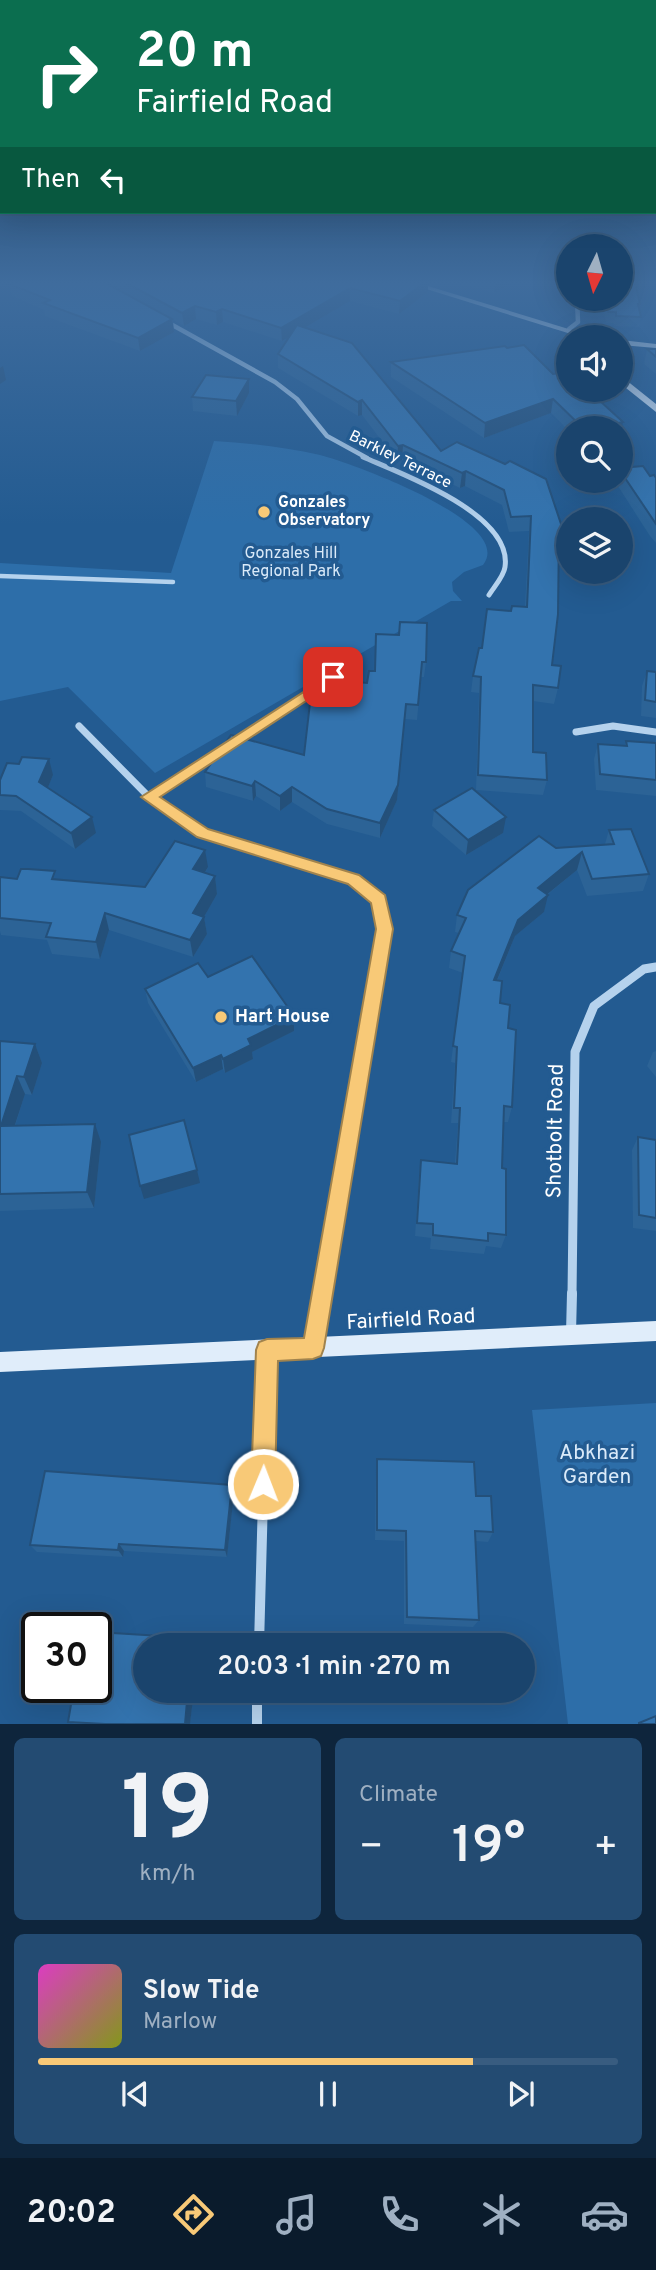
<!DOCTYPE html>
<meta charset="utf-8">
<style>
:root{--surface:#1a446d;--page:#234b72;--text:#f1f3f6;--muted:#9fb0c2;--line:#385c80;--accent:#f8c977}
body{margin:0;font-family:Overpass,sans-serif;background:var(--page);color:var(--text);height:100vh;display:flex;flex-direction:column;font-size:26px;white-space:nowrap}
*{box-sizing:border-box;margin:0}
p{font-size:23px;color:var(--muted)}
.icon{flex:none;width:38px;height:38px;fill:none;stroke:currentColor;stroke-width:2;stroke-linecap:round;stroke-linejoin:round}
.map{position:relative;height:1724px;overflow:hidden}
.sheet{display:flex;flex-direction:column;gap:14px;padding:14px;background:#0e253c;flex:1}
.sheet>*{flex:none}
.hud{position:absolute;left:0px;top:0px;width:656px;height:214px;box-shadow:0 7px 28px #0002,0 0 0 2px var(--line);background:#0b6e4f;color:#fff;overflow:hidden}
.needle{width:46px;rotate:185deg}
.buttons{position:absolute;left:556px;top:234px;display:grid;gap:14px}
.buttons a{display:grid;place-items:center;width:77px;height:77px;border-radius:50%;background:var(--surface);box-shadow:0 7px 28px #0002,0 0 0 2px var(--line);font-size:35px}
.speed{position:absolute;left:21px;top:1612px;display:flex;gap:14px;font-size:35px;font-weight:700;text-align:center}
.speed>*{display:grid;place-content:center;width:91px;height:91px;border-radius:50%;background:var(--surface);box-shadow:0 7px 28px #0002,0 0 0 2px var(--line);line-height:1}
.speed .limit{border:4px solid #111;border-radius:10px;background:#fff;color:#111}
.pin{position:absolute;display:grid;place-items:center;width:60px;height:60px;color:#fff;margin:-30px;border-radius:14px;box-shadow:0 4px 10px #0006}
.me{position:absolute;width:77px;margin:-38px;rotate:1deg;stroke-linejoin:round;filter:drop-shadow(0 0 5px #0008)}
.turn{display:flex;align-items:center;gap:24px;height:147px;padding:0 21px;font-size:32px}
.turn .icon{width:91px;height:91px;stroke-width:2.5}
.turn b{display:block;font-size:49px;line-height:60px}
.then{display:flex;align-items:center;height:66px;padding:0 21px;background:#0003;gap:14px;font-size:26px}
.big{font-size:52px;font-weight:600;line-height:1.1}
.sheet .card{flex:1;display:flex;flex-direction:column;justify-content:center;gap:10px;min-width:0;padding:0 24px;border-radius:10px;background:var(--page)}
.sheet .dial{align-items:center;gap:0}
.dial b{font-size:91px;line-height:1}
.song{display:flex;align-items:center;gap:21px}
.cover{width:84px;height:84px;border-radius:10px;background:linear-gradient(135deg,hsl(310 70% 55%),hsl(70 70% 35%))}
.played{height:7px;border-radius:4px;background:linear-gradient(90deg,var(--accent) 75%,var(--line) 75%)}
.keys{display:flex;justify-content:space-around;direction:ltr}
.heat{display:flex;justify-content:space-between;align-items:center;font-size:38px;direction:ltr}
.sheet .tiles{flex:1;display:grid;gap:14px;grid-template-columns:1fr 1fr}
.card:last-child{grid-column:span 2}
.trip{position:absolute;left:133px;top:1633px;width:402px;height:70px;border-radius:35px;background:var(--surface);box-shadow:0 7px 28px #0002,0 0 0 2px var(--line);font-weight:600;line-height:70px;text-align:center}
.dock{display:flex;height:112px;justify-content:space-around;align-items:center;background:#0a1b2c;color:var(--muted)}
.dock .icon{width:49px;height:49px}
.dock .on{color:var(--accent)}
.dock b{font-size:32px;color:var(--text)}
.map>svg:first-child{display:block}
.green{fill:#2d6ea9}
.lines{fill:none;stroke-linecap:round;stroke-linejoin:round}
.lane{stroke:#b5d2ed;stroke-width:4.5}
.street-far4{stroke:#b5d2ed;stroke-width:4.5}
.street-far3{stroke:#b5d2ed;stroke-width:5}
.street-far2{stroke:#b5d2ed;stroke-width:7}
.street-far1{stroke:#b5d2ed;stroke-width:9}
.street{stroke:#b5d2ed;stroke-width:10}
.secondary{fill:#e0edfa;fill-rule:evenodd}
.wall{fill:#2c6396}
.shaded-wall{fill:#24507a}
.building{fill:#3373ae;stroke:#24507a;stroke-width:2}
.route{fill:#f8c977;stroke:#a1834d;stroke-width:2}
.poi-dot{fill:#f8c977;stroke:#235b91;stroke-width:2.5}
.labels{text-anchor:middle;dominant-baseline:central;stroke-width:7;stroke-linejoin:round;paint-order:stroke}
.far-street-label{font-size:16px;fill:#fff;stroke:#235b91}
.far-poi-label{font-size:16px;font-weight:bold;fill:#fff;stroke:#235b91;text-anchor:start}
.far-park-label{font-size:16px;fill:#daeaf9;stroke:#235b91}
.poi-label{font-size:18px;font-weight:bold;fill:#fff;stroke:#235b91;text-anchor:start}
.near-street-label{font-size:21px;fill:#fff;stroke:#235b91}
.near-park-label{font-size:21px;fill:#daeaf9;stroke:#235b91}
</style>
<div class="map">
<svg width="656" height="1724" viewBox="0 0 656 1724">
<rect width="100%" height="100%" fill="#235b91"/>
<g class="green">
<path d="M214,441C250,443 285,447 320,455C348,462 517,522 483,565L464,572L452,582L453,591L462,601H451L155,773L68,687L0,701V563L171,573Z"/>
<polygon points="656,1403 656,1724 568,1724 532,1410"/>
</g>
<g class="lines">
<polyline class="lane" points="0,576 173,582"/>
<g class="street-far4">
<polyline points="167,322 275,382 297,399 327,436 367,458"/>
<polyline points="569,329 578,322 577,299"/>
</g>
<path class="street-far3" d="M363,457C402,474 513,514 505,567C504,576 494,587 489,595"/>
<g class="street-far2">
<polyline points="79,726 149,797 203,833 353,880 379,900 384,929 380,952"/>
<polyline points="576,732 613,726 656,732"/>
<polyline points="149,797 333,677"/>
</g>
<g class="street-far1">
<polyline points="322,1295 380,950"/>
<polyline points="572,1295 575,1052 594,1006 644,969 656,967"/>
</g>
<g class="street">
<polyline points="571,1333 572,1293"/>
<polyline points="314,1344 323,1293"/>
<polyline points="259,1645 267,1351"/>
<polyline points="257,1690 257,1724"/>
</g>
<g class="secondary">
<polygon points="407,283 418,283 598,338 584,338"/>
<polygon points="621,340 656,344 656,348 621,345"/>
<polygon points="621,376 656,404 656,412 621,384"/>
<polygon points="656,1321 656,1341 0,1372 0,1352"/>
</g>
</g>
<g class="wall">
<polygon points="11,283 440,283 436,286 428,284 428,292 399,314 350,301 304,328 441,451 457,442 564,533 562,548 559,548 552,665 558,688 554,704 533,701 533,752 547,780 543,795 476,790 479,693 471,692 473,676 482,648 511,611 525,607 529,531 509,532 502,505 465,486 460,488 402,460 397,461 362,415 358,416 278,368 278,354 290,336 282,341 223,322 217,325 196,319 184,326 173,320 174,332 140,351 45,316 44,310 12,296 9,284"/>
<polygon points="457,283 510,283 494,293"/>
<polygon points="602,299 621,299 640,304 639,309 641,317 639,327 614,326 613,323 606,323"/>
<polygon points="507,348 553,374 621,429 569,429 569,431 551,413 484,438 391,377 391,362"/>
<polygon points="647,349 656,349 656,374 644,364"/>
<polygon points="249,393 237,416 193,411 192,397"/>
<polygon points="569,444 569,473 556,461 559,446"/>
<polygon points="621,468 656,478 656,543 650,536 616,483 616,481 621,481"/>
<polygon points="400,622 426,662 424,677 421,677 417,720 405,719 397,800 380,838 327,824 292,802 280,811 256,796 253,801 206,787 205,772 304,755 343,705 367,683 399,635"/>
<polygon points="647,671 656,672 656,718 641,716 642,686"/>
<polygon points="626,741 656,743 656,796 596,790 594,759 598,744 625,746"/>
<polygon points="53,775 48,787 96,833 75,849 21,811 0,810 0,780"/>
<polygon points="434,810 503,833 466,855 432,826"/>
<polygon points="609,830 649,874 643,891 587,896 577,870 547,895 544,912 515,936 497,981 500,1003 508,1028 512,1107 508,1122 503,1122 502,1168 506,1235 501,1248 486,1246 484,1254 430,1249 431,1238 415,1236 419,1174 421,1160 455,1163 458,1123 451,1123 455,1063 451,1062 463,973 449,968 451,951 459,933 455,932 457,915 556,848 605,844"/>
<polygon points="208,867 205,873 215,876 217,894 204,917 207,934 193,957 109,930 100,959 52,954 47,940 1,935 0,931 0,877 17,879 57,879 145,887"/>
<polygon points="208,977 294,1031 252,1052 253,1059 225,1073 223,1069 196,1082 148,1003 145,989"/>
<polygon points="0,1041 35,1044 42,1063 32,1095 25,1094 15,1126 101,1142 94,1208 0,1211"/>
<polygon points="656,1051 656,1077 647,1066 653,1052"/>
<polygon points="638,1137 656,1140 656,1231 633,1228 632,1150"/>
<polygon points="377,1459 476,1496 493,1532 488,1542 475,1541 479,1620 473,1627 404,1624 404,1541 375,1540 376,1470"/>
<polygon points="234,1493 227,1557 124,1551 123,1557 37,1552 30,1545"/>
<polygon points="96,1632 194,1638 198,1645 145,1645 145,1690 194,1690 190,1724 74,1724 68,1722 74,1687 96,1687"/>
</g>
<g class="shaded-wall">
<polygon points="424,283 428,283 428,292 399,314 400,301"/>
<polygon points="495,283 510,283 494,293"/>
<polygon points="350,288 350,301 282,341 281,328"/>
<polygon points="195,306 196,319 184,326 182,313"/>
<polygon points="222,309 223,322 217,325 216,312"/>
<polygon points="172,319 174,332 140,351 138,338"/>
<polygon points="3,366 6,380 0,384 0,368"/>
<polygon points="249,379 249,393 237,416 236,401"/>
<polygon points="553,399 551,413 484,438 485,423"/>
<polygon points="362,400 362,415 358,416 358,402"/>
<polygon points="623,422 621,431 621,429 590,429"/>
<polygon points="403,445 402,460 397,461 398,446"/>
<polygon points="466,471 465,486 460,488 462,473"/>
<polygon points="405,719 397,800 380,838 380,823"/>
<polygon points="49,759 53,775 44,797 39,782"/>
<polygon points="255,781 256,796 253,801 252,786"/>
<polygon points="292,787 292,802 280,811 280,796"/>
<polygon points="92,817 96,833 75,849 71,833"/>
<polygon points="506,817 503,833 466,855 468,840"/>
<polygon points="205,850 208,867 196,887 193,869"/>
<polygon points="582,852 577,870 534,905 538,888"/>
<polygon points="215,876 217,894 196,931 193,913"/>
<polygon points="548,895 544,912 515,936 490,997 494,980 518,920"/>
<polygon points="105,913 109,930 100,959 96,942"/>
<polygon points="204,917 207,934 193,957 190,940"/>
<polygon points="294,1016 294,1031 252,1052 253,1059 225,1073 223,1059 248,1039"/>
<polygon points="35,1044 42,1063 32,1095 24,1077"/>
<polygon points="221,1055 223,1069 196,1082 193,1068"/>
<polygon points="17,1076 25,1094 9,1143 1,1126"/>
<polygon points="95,1124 101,1142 94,1208 87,1192"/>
<polygon points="197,1170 200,1183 144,1199 140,1186"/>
<polygon points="232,1485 234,1493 227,1557 225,1550"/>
<polygon points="119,1544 124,1551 123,1557 118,1550"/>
<polygon points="194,1638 198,1644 198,1645 193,1645"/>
<polygon points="188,1690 194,1690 190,1724 185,1724"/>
</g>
<g class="building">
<polygon points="11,283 106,283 172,319 138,338 43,303 50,300 9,284"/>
<polygon points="126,283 424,283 400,301 350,288 281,328 222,309 216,312 195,306 182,313"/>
<polygon points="621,283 635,283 640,304 638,304 641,317 616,316 616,312 608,312 606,299 621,299"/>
<polygon points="297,325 352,343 441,451 457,442 505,464 510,461 546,479 564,533 559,533 558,614 552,665 561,666 558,688 533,685 533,752 546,753 547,780 478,775 481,677 473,676 479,648 482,648 487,609 511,611 512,606 527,607 531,516 511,517 504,490 466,471 462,473 403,445 398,446 362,400 358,402 278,354"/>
<polygon points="524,345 553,374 569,372 569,390 588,390 623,422 590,429 584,429 553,399 485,423 391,362 505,346 507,348"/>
<polygon points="647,349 656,349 656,357"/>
<polygon points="206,375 249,379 236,401 192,397"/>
<polygon points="569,444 569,456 559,446"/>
<polygon points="643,466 650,476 654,475 656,478 656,524 621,472 621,468"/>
<polygon points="400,622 427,623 426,662 422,662 418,705 406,704 398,785 380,823 327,809 292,787 280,796 255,781 252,786 205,772 231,735 304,755 310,703 343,705 346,681 367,683 369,671 375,671 376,634 399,635"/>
<polygon points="647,671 656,672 656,702 645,700"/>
<polygon points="626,741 656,743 656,780 600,774 598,744 627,746"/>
<polygon points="22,757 49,759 39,782 92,817 71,833 16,796 0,795 0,780 7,763 19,764"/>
<polygon points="472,788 506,817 468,840 434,810"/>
<polygon points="631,829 649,874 592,879 582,852 538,888 548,895 518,920 494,980 502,981 500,1003 510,1005 508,1028 516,1030 512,1107 504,1106 502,1168 506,1169 506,1235 488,1233 488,1241 433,1235 433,1224 417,1223 421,1160 457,1164 460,1108 454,1108 457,1047 453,1046 465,956 451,951 466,918 457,915 468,890 539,836 556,848 614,844 609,830"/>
<polygon points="175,841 205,850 193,869 215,876 193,913 204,917 190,940 105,913 96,942 46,937 51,923 0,918 0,877 17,879 21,869 28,869 55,871 52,879 145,887"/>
<polygon points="252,956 294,1016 248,1039 251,1045 223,1059 221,1055 193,1068 145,989 198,963 208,977"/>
<polygon points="0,1041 35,1044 24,1077 17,1076 1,1126 95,1124 87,1192 0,1194"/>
<polygon points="184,1120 197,1170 140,1186 129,1135"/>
<polygon points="638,1137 656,1140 656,1218 639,1215"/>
<polygon points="377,1459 474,1462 476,1496 491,1496 493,1532 475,1531 479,1620 407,1617 406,1531 377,1530"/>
<polygon points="45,1471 232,1485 225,1550 119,1544 118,1550 30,1545"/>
<polygon points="96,1632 194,1638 193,1645 145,1645 145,1690 188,1690 185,1724 105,1724 68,1722 74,1687 96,1687"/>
<polygon points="656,1716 656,1724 639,1724 639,1723"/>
</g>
<linearGradient id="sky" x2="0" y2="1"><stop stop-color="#133250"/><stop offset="0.54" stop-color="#3f6c9d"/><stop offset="1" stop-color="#3f6c9d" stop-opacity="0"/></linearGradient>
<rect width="656" height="524" fill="url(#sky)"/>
<polygon class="route" points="333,673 340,677 338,680 160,797 208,829 359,875 385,895 393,929 324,1348 321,1356 313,1359 278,1361 275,1484 272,1492 263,1496 255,1492 251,1484 256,1350 259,1342 267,1339 304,1338 376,929 371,903 348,884 197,837 141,797"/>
<g class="poi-dot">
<circle cx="264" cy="512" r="7"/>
<circle cx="221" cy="1017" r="7"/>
</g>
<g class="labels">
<g class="far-street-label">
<text transform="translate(400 460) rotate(26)">Barkley Terrace</text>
</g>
<g class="far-poi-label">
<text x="278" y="503">Gonzales<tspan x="278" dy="18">Observatory</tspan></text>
</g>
<g class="far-park-label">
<text x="291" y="554">Gonzales Hill<tspan x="291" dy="18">Regional Park</tspan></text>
</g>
<g class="poi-label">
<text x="235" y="1017">Hart House</text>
</g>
<g class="near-street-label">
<text transform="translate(556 1131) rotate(-89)">Shotbolt Road</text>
<text transform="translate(411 1320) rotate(-3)">Fairfield Road</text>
</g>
<g class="near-park-label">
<text x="597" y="1453">Abkhazi<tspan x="597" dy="24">Garden</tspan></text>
</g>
</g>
</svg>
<div class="buttons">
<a><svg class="needle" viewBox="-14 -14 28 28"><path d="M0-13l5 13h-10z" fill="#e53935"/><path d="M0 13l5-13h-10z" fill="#9fb0c2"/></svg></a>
<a><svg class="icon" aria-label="sound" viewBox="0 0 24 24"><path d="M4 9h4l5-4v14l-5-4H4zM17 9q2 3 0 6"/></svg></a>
<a><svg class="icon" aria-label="search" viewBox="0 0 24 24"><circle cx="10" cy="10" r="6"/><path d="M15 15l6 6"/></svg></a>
<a><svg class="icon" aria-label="layers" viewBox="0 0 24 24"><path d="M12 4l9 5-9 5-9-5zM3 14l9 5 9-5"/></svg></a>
</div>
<div class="speed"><div class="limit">30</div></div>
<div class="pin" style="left:333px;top:677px;background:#d93025"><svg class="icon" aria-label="arrive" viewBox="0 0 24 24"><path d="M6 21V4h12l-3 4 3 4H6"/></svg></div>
<svg class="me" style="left:263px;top:1484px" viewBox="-20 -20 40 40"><circle r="17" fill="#f8c977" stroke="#fff" stroke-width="3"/><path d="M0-11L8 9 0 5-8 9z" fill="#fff"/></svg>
<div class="trip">20:03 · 1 min · 270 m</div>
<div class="hud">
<div class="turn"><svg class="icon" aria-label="right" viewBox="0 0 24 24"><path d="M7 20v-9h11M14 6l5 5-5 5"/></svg><div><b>20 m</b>Fairfield Road</div></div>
<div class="then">Then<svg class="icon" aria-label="left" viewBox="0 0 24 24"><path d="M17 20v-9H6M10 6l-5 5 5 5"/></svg></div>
</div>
</div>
<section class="sheet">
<div class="tiles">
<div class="card dial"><b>19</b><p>km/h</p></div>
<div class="card"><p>Climate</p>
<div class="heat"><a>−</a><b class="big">19°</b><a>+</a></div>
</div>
<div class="card">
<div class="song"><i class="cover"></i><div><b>Slow Tide</b><p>Marlow</p></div></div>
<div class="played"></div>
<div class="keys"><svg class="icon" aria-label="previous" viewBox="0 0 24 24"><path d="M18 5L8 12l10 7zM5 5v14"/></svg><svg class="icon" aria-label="pause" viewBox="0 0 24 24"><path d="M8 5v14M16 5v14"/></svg><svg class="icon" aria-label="next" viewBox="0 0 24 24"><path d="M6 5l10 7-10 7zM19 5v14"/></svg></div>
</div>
</div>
</section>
<nav class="dock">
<b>20:02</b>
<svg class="icon on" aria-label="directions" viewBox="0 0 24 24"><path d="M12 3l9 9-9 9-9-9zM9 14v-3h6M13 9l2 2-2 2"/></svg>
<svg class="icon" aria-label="music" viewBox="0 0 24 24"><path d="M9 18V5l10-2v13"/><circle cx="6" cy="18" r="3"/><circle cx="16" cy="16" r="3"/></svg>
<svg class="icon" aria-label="phone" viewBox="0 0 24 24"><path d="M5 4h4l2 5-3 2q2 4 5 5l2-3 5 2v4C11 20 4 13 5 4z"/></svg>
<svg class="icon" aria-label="climate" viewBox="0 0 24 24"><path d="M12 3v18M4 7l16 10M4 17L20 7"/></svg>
<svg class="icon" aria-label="car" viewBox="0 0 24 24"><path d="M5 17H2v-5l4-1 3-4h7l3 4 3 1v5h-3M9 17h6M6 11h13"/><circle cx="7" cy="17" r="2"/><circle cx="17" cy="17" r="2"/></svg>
</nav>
